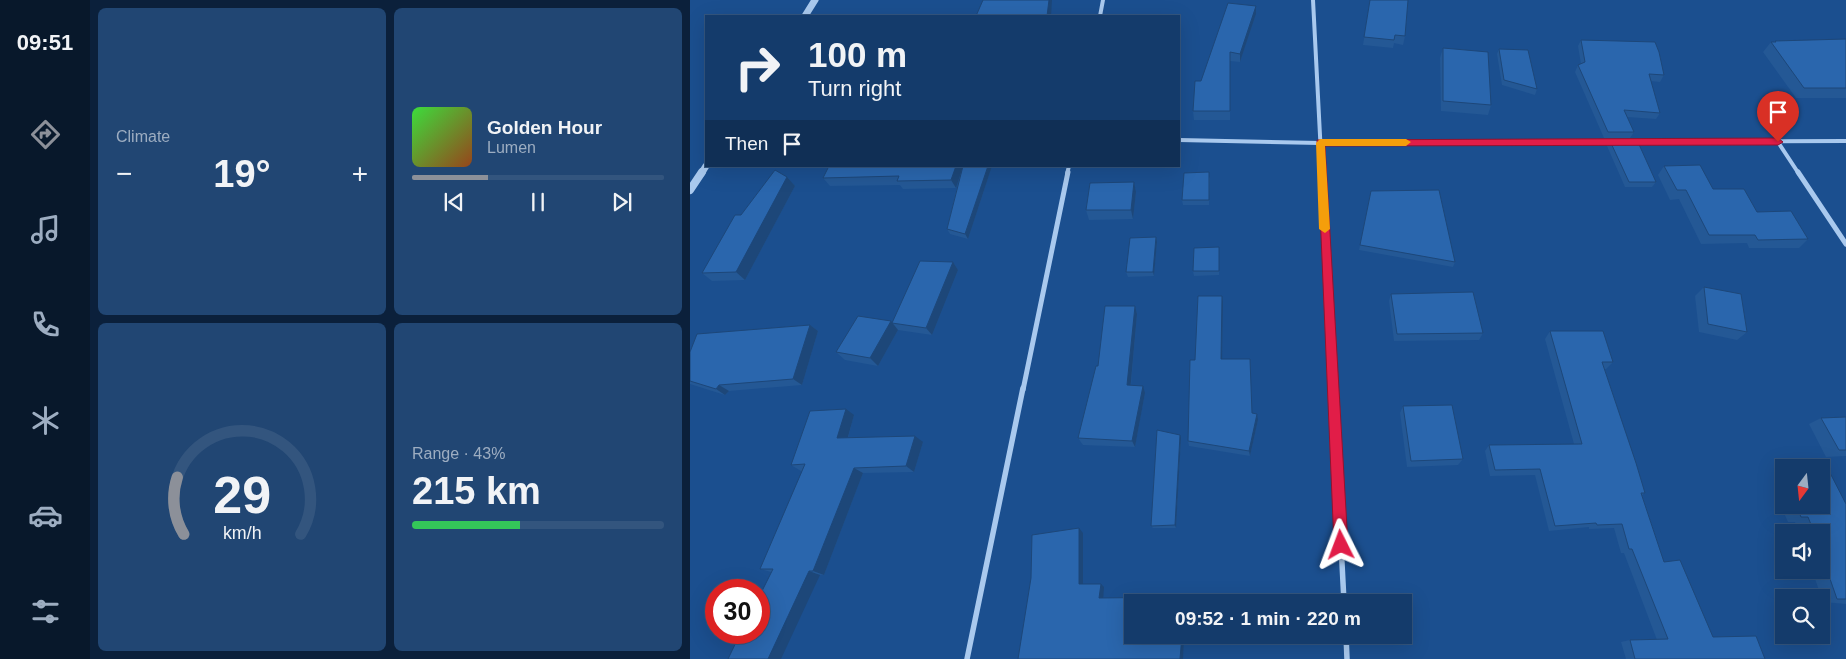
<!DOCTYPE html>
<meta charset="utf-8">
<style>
:root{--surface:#143b6b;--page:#214673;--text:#f1f3f6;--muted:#9dadc1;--line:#33557e;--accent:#8c9099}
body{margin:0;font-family:Arial,sans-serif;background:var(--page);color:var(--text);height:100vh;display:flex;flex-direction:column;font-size:19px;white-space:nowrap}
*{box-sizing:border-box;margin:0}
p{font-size:16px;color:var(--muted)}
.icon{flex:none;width:28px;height:28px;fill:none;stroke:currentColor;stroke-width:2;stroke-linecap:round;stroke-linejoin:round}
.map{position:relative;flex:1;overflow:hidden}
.details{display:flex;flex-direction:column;gap:8px;padding:8px;background:#0b203b;width:600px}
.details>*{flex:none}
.hud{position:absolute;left:15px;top:15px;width:475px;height:152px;border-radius:0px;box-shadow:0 5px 20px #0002,0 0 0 1px var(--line);background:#143b6b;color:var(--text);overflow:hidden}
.needle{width:32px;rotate:195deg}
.buttons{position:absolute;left:1085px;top:459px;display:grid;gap:10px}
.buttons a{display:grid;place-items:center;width:55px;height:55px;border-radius:0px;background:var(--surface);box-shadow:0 5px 20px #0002,0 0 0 1px var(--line);font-size:25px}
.speed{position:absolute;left:15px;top:579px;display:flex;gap:10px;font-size:25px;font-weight:700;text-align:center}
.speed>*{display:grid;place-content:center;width:65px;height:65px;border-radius:50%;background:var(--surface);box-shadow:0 5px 20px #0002,0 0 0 1px var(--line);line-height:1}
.speed .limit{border:8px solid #d22;background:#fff;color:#111}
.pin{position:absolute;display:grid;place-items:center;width:42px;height:42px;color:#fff;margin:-51px -21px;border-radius:50% 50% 50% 0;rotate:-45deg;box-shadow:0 0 5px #0007}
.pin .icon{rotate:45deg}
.me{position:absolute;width:55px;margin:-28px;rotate:357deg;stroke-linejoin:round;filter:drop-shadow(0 0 4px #0008)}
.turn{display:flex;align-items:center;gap:18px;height:105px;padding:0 20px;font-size:22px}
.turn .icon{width:65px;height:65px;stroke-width:2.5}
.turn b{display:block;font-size:35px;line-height:42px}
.then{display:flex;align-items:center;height:48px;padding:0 20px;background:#0003;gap:10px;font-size:19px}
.big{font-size:38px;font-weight:700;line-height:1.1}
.details .card{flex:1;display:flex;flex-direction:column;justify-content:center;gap:8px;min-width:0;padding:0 18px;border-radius:8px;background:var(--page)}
.details .dial{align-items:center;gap:0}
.dial svg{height:130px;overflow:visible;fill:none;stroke:var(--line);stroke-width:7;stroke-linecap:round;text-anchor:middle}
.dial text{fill:var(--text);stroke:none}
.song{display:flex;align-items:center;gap:15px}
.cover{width:60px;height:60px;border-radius:8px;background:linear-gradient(135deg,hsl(120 70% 55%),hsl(20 70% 35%))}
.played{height:5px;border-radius:2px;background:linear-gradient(90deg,var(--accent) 30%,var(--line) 30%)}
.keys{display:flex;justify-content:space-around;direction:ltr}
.heat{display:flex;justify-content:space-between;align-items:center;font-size:28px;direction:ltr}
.charge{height:8px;border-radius:4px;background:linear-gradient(90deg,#34c759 43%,var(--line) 0)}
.details .tiles{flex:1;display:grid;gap:8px;grid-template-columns:repeat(2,1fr)}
.trip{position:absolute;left:434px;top:594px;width:288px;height:50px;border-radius:0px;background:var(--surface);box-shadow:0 5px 20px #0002,0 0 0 1px var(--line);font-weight:700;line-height:50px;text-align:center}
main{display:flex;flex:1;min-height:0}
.dock{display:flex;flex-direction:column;width:90px;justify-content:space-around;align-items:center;background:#08182b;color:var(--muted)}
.dock .icon{width:35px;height:35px}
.dock .selected{color:var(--accent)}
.dock b{font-size:22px;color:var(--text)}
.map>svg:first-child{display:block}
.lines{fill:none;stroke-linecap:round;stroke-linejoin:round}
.minor-far2{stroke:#a9c9ee;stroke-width:4}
.minor-far1{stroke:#a9c9ee;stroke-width:5}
.minor{stroke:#a9c9ee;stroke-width:5.5}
.tertiary-far1{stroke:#a9c9ee;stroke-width:7}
.tertiary{stroke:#a9c9ee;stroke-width:8}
.wall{fill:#245895}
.shaded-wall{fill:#1d4779}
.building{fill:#2a66ad;stroke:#1d4779}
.route{fill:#e11d48;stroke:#92132f}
.slow{fill:#f59e0b}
</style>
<main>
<nav class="dock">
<b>09:51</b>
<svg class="icon selected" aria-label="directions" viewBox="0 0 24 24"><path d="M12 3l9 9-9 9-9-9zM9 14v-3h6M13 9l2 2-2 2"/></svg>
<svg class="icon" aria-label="music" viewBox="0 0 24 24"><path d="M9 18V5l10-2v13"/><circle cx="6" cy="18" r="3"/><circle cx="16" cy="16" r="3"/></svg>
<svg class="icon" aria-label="phone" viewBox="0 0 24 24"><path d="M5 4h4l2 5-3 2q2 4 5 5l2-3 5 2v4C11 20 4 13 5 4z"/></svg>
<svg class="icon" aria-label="climate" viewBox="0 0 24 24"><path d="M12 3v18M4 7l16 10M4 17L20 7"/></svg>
<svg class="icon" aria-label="car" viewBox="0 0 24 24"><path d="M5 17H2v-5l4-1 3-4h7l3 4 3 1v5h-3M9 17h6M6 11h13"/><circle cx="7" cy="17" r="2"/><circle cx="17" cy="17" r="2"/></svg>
<svg class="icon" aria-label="filters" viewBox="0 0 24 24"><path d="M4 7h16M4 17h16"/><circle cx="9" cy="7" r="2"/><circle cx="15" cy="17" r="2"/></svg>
</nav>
<section class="details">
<div class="tiles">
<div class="card"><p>Climate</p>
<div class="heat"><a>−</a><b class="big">19°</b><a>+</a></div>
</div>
<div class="card">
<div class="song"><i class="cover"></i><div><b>Golden Hour</b><p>Lumen</p></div></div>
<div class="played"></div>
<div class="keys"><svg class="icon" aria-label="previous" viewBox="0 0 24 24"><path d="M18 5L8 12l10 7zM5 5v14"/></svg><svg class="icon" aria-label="pause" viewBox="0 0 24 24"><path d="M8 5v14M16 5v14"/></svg><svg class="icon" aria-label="next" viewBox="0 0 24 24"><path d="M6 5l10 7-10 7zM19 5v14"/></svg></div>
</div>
<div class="card dial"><svg viewBox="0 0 100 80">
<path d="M14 69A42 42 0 1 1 86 69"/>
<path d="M14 69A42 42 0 0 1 10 34" stroke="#8c9099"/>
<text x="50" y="56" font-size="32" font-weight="700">29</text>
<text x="50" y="72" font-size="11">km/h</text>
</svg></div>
<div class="card"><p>Range · 43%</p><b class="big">215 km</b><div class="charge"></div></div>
</div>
</section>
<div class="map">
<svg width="1156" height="659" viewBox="0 0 1156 659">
<rect width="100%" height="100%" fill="#1b4f8f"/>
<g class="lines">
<g class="minor-far2">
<polyline points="623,0 632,174"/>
<polyline points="410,16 413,0"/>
<polyline points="489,140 630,143 926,142"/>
<polyline points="942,142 1156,141"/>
<polyline points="1088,142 1109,174"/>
<polyline points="377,174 379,166"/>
</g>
<g class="minor-far1">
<polyline points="632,172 643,390"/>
<polyline points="1108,172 1156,244"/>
<polyline points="333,390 378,172"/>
</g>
<g class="minor">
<polyline points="643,388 654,602"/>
<polyline points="656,635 657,659"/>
<polyline points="277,659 333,388"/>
</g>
<g class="tertiary-far1">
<polyline points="115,16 125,0"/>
<polyline points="11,174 16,166"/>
</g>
<polyline class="tertiary" points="0,190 12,172"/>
</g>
<g class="wall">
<polygon points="680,0 715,36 713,45 704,43 703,48 673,45"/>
<polygon points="566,14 550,62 540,61 540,120 504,120 503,111 511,81"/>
<polygon points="1156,39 1156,98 1106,98 1073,52 1081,42 1084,42 1085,41"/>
<polygon points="891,40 974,75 970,82 961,81 970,113 966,119 937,117 944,132 940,138 914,138 885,72 888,65 891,64 888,46"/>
<polygon points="753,48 801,105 798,115 751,111 750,58"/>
<polygon points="809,49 847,89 845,95 812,85 807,54"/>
<polygon points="920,141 966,182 962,187 935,187 917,146"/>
<polygon points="302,166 278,239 260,234 257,229 270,175 266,188 213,189 210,185 140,186 133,178"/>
<polygon points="974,166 1023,189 1118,239 1109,248 1059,248 1057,243 1011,244 989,199 980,200 968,175"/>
<polygon points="97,177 105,186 55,280 22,281 12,273 51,215"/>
<polygon points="520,177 519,205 493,205 492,200"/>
<polygon points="444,182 446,192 443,219 399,220 396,210"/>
<polygon points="681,191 765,262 763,267 669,250"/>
<polygon points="466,237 467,242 464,276 438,277 436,272"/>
<polygon points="529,252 529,275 504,276 503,271"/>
<polygon points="263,262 268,270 242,335 208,330 188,366 155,360 146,352 201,321 202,323"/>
<polygon points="1014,287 1057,332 1047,340 1009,332 1005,296"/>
<polygon points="701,294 793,333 789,340 704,341 699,301"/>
<polygon points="532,296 533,302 532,359 562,413 568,420 560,456 499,446 498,441 505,360"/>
<polygon points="445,306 447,314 441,385 455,393 445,447 393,445 388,438 408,366"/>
<polygon points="120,325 128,331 112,385 39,391 35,395 0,384 0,352"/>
<polygon points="860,331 923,362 916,369 914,369 955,493 952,495 974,562 1023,637 1075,659 936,659 931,642 940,640 967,640 934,553 931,553 924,528 899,529 899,527 859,531 845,475 800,476 795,451 799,445 884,444 855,339"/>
<polygon points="713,406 773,459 768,465 717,467 710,413"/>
<polygon points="164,415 158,438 233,442 224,472 173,473 134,575 81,572 70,569 113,471 111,471 101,465"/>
<polygon points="1156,417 1156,456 1136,457 1119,424 1131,418"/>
<polygon points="491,438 486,528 463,528 461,526"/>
<polygon points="1094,472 1094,490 1087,476"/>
<polygon points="1094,491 1094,505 1156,504 1156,604 1133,602 1122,570 1131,570 1131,532 1109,532 1105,522 1098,522 1086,495"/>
</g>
<g class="shaded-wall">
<polygon points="359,0 362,0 361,16 357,16"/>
<polygon points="566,6 566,14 550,62 550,54"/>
<polygon points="266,166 273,166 266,188 261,180"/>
<polygon points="298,166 302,166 278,239 275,234"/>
<polygon points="97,177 105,186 55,280 46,272"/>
<polygon points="444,182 446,192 443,219 441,210"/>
<polygon points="466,237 467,242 464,276 463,272"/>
<polygon points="263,262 268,270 242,335 236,328"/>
<polygon points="532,296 533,302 532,365 531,359"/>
<polygon points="445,306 447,314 440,392 437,385"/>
<polygon points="201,321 208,330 188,366 180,358"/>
<polygon points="120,325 128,331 112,385 103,379"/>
<polygon points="29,385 39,391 35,395 26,389"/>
<polygon points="453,386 455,393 445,447 442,441"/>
<polygon points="156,409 164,415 156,444 147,438"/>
<polygon points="567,414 568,420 560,456 559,451"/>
<polygon points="490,435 491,438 486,528 485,525"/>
<polygon points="225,436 233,442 224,472 216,466"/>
<polygon points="164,468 173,473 134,575 123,571"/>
<polygon points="389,528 393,533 393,587 389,584"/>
<polygon points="119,571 130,575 91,659 78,659"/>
<polygon points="411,584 414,587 413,601 409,598"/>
<polygon points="492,635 494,635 493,659 490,659"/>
</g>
<g class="building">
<polygon points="293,0 359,0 357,16 286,16"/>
<polygon points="680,0 718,0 715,36 705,35 704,40 674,37"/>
<polygon points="538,3 566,6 550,54 540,52 540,111 503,111 505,81 511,81"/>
<polygon points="1156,39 1156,88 1114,88 1081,42 1086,42 1085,41"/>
<polygon points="891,40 965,42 969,52 974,75 959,74 970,113 934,110 944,132 918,132 888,65 895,62"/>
<polygon points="753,48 798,52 801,105 753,101"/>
<polygon points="809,49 838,50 847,89 814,80"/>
<polygon points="947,140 966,182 939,182 920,141"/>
<polygon points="1010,165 1023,189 1054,189 1067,212 1101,211 1118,239 1068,240 1065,235 1019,235 996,190 987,190 974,166"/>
<polygon points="139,166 266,166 261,180 207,181 209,176 133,178"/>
<polygon points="273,166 298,166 275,234 257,229"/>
<polygon points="85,170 97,177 46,272 12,273 45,215 51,215"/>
<polygon points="519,172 519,200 492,200 494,173"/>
<polygon points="444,182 441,210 396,210 400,183"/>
<polygon points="749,190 765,262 670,245 681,191"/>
<polygon points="466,237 463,272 436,272 440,238"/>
<polygon points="529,247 529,271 503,271 504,248"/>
<polygon points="230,261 263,262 236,328 202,323"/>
<polygon points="1014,287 1051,294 1057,332 1018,324"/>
<polygon points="783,292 793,333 707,334 701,294"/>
<polygon points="508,296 532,296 531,359 560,359 562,413 567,414 559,451 498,441 500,360 505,360"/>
<polygon points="415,306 445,306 437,385 453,386 442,441 388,438 406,366 408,366"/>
<polygon points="168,316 201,321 180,358 146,352"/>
<polygon points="120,325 103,379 29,385 26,389 0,381 0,352 7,334"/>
<polygon points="860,331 913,331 923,362 912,362 946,463 955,493 951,493 974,562 990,560 1023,637 1066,636 1075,659 945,659 940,640 978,639 942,549 939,549 932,524 907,525 906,523 865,526 850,469 805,470 799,445 892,444"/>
<polygon points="762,405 773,459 721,461 713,406"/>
<polygon points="156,409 147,438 225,436 216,466 164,468 123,571 119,571 78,659 38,659 51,632 69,632 69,597 83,569 70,569 115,464 101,465 120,411"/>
<polygon points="1156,417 1156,450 1149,450 1131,418"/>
<polygon points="467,430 490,435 485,525 461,526"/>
<polygon points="1131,469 1138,469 1156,504 1156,599 1147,599 1131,553 1131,532 1124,532 1118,517 1111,517 1106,505 1131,505"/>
<polygon points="389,528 389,584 411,584 409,598 494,597 493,602 442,602 442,635 492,635 490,659 328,659 341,578 342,535"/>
</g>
<polygon class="route" points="1088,138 1093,142 1088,145 635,146 658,545 656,550 651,552 646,550 644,545 627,140"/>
<polygon class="slow" points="630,139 716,139 721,142 716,146 635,146 640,229 635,233 629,229 626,143"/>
</svg>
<div class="buttons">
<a><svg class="needle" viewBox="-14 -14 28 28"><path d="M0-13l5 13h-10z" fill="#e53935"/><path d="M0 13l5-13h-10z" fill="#9dadc1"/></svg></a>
<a><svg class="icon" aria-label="sound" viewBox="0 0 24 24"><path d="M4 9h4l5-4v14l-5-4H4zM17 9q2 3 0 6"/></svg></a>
<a><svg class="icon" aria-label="search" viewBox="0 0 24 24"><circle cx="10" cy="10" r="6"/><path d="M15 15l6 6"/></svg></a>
</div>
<div class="speed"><div class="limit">30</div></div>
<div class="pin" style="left:1088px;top:142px;background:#d93025"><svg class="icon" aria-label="arrive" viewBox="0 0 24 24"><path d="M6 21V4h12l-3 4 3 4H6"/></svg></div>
<svg class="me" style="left:651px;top:545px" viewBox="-20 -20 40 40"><path d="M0-17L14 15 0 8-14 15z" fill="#e11d48" stroke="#fff" stroke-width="4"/></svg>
<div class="trip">09:52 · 1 min · 220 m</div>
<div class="hud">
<div class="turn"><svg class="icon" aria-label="right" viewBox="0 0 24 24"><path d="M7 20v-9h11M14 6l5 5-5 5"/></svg><div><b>100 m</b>Turn right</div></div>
<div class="then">Then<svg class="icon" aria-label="arrive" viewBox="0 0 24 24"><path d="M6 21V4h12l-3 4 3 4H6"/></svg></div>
</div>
</div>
</main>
